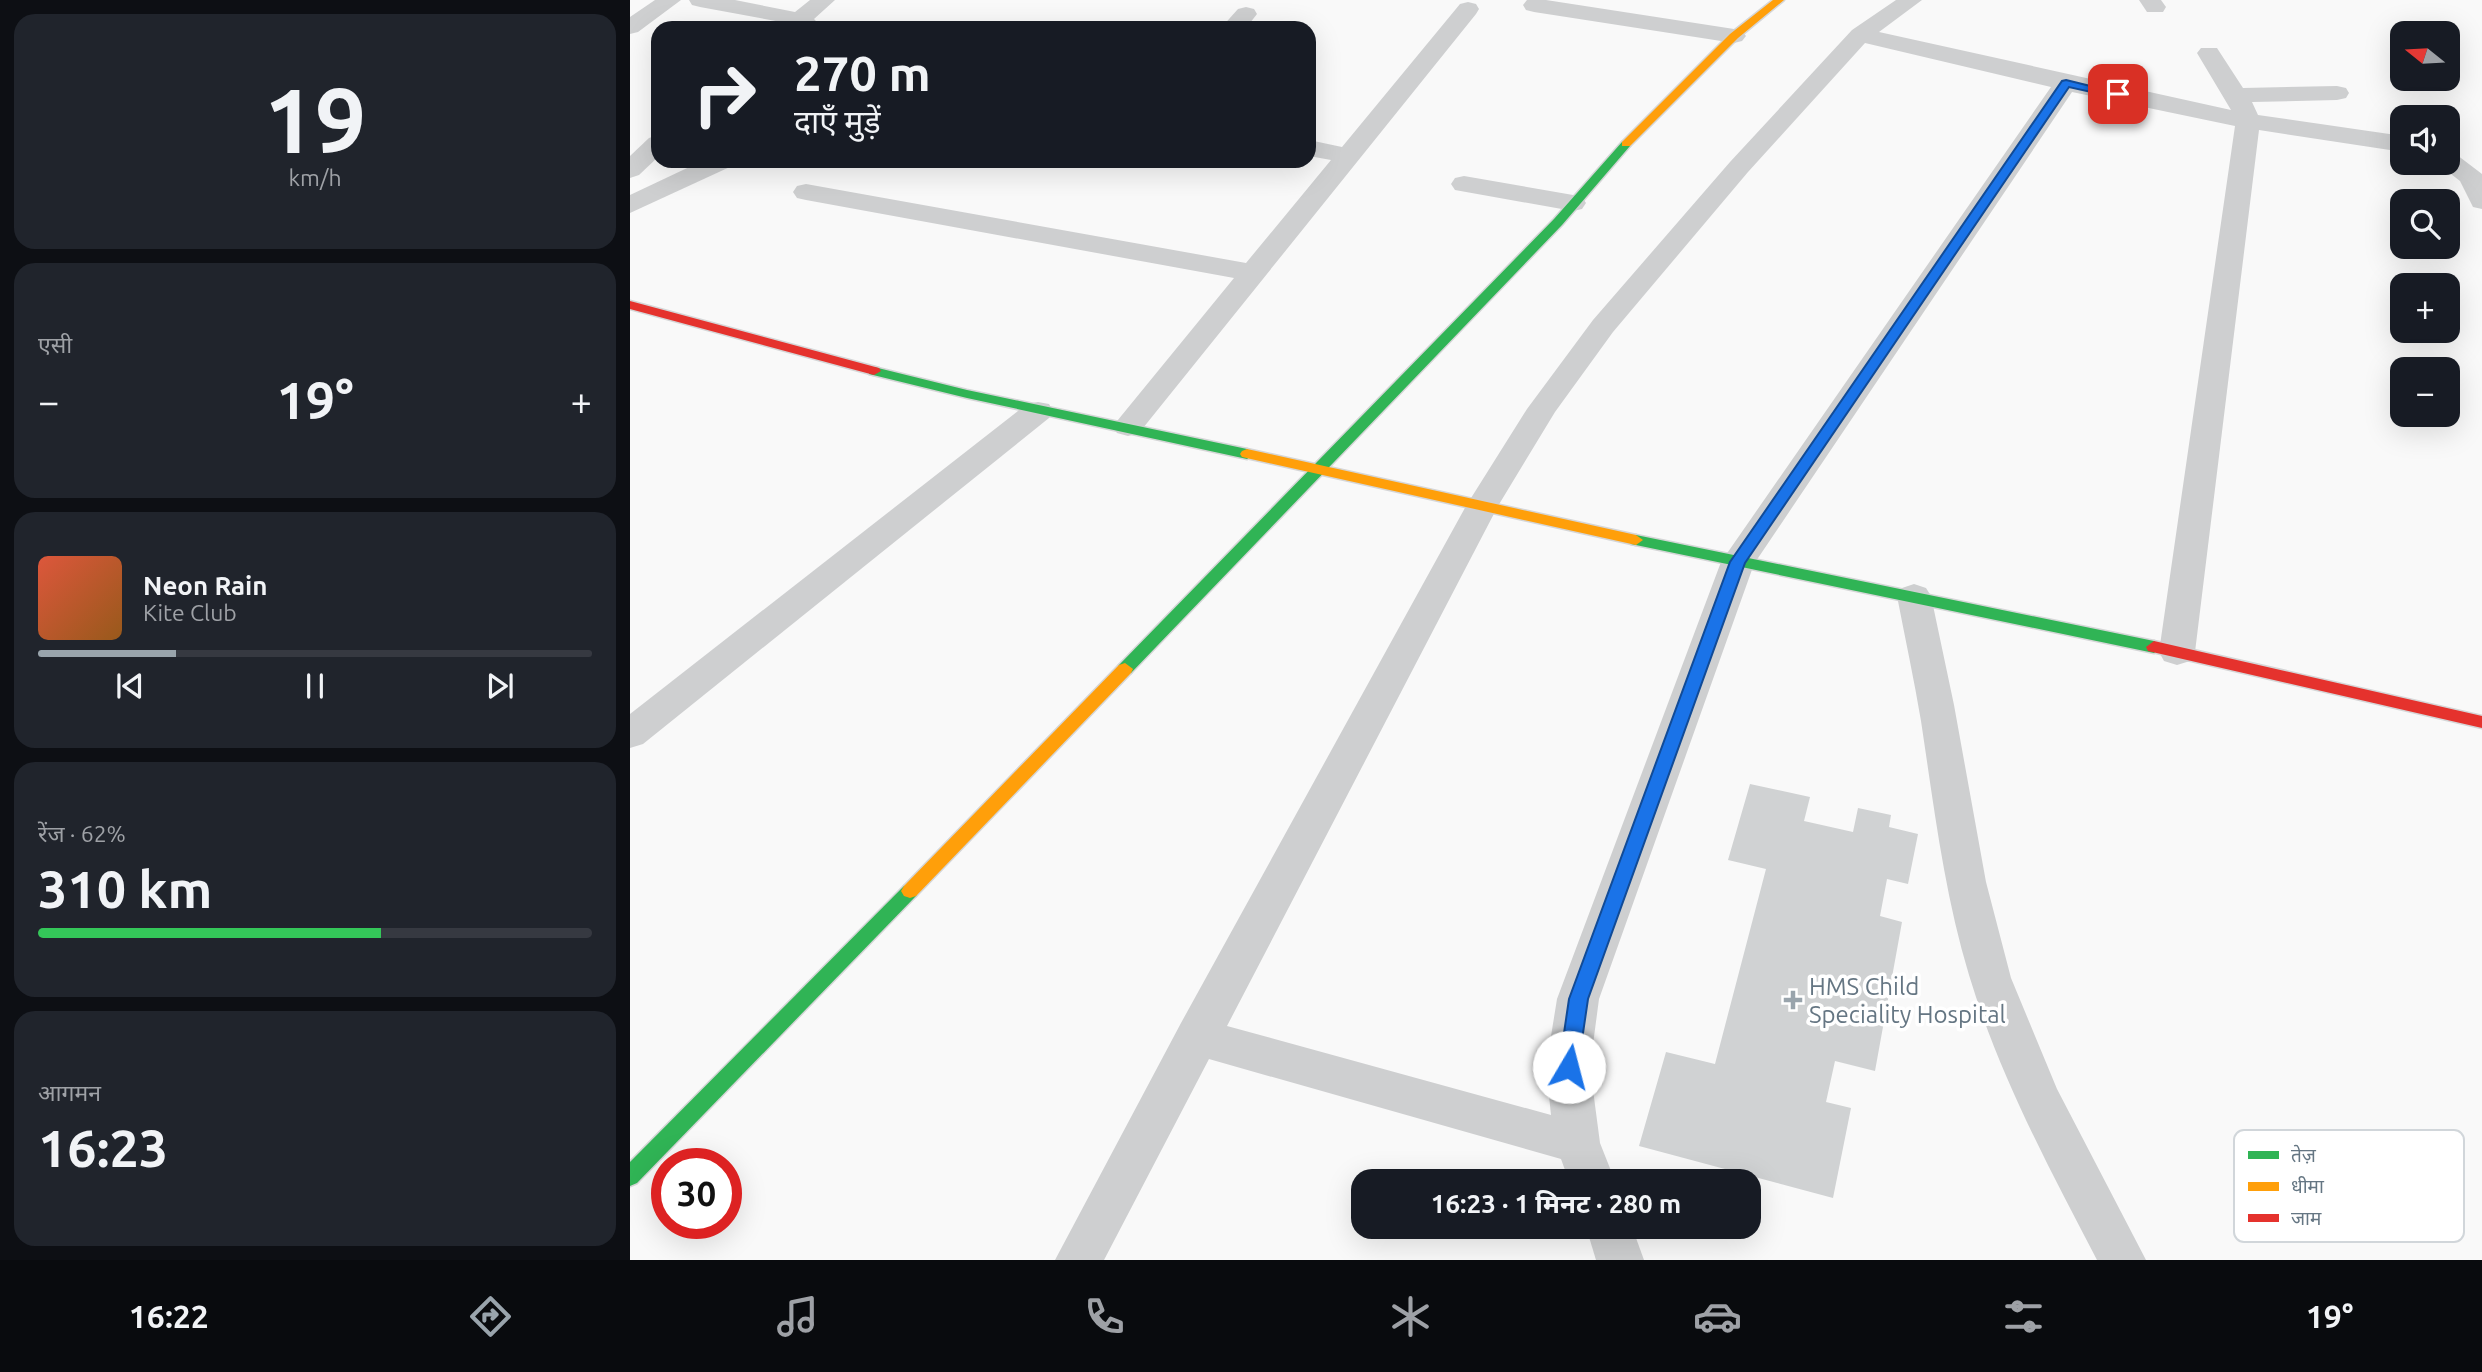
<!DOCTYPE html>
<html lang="hi">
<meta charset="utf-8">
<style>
:root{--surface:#171b24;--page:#20242c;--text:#f1f3f6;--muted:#9ea1a6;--line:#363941;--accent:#99a4ac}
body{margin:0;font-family:Ubuntu,"Noto Sans Devanagari",sans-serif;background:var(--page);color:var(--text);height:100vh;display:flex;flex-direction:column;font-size:26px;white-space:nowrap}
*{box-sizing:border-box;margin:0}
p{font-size:23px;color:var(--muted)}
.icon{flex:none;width:38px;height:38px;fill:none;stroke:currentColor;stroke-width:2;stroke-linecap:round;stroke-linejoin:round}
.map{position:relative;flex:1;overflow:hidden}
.side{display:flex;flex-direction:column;gap:14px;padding:14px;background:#0d0f14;width:630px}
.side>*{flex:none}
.hud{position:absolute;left:21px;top:21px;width:665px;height:147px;border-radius:21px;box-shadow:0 7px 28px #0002;background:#171b24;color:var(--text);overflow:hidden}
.needle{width:46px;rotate:288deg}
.tools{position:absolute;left:1760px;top:21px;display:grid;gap:14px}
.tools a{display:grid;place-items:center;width:70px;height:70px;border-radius:14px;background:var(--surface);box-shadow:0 7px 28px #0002;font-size:35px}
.speed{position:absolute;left:21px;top:1148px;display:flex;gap:14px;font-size:35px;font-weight:700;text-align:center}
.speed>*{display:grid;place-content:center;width:91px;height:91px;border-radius:50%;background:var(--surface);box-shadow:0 7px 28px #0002;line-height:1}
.speed .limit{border:10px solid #d22;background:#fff;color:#111}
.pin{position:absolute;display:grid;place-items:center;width:60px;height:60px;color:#fff;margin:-30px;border-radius:14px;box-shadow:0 4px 10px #0006}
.me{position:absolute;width:77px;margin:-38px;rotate:8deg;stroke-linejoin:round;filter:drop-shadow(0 0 5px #0008)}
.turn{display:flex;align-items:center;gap:24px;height:147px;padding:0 28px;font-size:32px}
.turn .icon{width:91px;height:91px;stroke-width:2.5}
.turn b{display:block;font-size:49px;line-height:60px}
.big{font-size:52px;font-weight:700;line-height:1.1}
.side .widget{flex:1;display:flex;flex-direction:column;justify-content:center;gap:10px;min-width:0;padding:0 24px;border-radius:21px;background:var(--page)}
.side .dial{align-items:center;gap:0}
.dial b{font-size:91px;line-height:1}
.song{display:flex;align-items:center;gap:21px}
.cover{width:84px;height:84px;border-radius:10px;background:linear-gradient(135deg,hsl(10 70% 55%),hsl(30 70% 35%))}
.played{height:7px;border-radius:4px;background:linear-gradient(90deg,var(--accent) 25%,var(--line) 25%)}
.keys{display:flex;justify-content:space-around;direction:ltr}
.heat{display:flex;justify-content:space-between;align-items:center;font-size:38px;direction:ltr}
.charge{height:10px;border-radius:5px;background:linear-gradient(90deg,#34c759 62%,var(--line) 0)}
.trip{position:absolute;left:721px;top:1169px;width:410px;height:70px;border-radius:21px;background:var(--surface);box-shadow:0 7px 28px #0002;font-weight:700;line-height:70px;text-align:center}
.menu{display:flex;height:112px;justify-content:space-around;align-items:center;background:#090b0e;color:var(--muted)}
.menu .icon{width:49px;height:49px}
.menu .current{color:var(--accent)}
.menu b{font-size:32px;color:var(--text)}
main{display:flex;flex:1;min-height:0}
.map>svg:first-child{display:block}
.building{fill:#d0d2d3}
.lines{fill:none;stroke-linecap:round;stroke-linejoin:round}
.fast-casing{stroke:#d5d6d7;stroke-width:3}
.slow-casing{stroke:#d5d6d7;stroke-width:3}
.jam-casing{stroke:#d5d6d7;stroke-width:3}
.street{fill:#cecfd0;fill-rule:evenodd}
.fast{fill:#30b455;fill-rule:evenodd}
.slow{fill:#ff9f0a;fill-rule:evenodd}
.jam{fill:#e5322d;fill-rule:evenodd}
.route{fill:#1a73e8;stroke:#114b97;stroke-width:2}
.poi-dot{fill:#99a4ac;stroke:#fff;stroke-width:2.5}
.labels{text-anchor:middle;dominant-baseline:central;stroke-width:7;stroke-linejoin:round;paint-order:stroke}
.near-poi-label{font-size:24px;fill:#657683;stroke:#fff;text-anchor:start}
.key{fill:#fff;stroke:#d1d6da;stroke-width:2}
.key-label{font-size:19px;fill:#657683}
</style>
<main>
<section class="side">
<div class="widget dial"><b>19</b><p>km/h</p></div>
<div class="widget"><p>एसी</p>
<div class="heat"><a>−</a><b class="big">19°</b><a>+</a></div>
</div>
<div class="widget">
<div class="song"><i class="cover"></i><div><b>Neon Rain</b><p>Kite Club</p></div></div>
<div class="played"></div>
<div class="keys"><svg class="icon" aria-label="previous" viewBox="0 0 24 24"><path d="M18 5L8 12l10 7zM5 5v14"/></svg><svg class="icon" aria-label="pause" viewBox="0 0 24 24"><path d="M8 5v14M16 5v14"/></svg><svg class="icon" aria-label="next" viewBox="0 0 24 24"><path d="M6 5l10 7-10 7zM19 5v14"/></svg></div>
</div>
<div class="widget"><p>रेंज · 62%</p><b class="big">310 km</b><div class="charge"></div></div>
<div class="widget"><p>आगमन</p><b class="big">16:23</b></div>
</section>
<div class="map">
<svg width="1852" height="1260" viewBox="0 0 1852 1260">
<rect width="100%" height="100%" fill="#f9f9f9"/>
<polygon class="building" points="1120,784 1180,797 1174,821 1223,832 1228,808 1261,815 1259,827 1288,834 1278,884 1257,879 1250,916 1272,922 1245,1071 1205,1061 1196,1102 1221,1108 1203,1198 1009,1146 1036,1052 1085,1064 1136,869 1098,860"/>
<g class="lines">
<defs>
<g id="fast">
<polygon points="996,141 1000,142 1000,146 932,225 501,673 489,673 487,669 489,665 924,219 992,142"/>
<polygon points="244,367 337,390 617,449 624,454 617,459 337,398 239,374 239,368"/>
<polygon points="1006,535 1524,641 1532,647 1524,653 1001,544 999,540"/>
<polygon points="280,884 286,886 289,891 286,896 7,1183 0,1186 0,1162 274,886"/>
</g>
<g id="slow">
<polygon points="1143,0 1154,0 1108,38 1000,146 992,146 992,142 1100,34"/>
<polygon points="617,449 1006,535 1013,540 1006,545 612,457 610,454 612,451"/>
<polygon points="495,663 503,669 501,673 286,896 280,898 274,896 271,891 274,886 489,665"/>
</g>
<g id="jam">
<polygon points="0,301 249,368 251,371 244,375 0,309"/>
<polygon points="1524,641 1852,716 1852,728 1518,651 1516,647"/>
</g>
</defs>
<use href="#fast" class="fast-casing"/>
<use href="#slow" class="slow-casing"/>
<use href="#jam" class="jam-casing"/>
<g class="street">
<polygon points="25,0 51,0 8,32 0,34 0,17"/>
<polygon points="59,0 105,0 165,12 180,0 205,0 184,19 193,28 146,28 151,22 70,7 62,5"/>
<polygon points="897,0 916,0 1104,29 1112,31 1116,36 1112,41 1104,43 904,12 896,10 893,5"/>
<path d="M1266,0H1292L1249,32L1601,110L1567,53L1571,48H1587L1613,88L1707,86L1716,88L1719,93L1716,98L1707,100L1622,102L1628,115L1773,136V152L1629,130L1565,652L1560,661L1547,665L1534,661L1529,652L1605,126L1442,92L1124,564L969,999L960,1067L970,1143L985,1181H939L931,1159L579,1059L474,1260H425L551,1023L836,506L897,409L963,320L1100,162L1222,30ZM1235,43L1421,87L1091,562L927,999L916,1067L921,1115L597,1026L868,506L925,412L983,332L1118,172Z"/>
<polygon points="1509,0 1531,0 1536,7 1533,12 1517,12"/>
<polygon points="838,2 846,4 849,9 846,14 509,433 498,436 487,433 483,426 604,278 176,200 167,198 163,192 167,186 176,184 616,263 701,160 679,156 679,140 712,147 830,4"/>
<polygon points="616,7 624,9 627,14 616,28 591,28 608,9"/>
<polygon points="28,135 28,157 9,175 0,178 0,156 19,138"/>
<polygon points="1818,152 1827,155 1852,174 1852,209 1843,207 1830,181 1807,163 1818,163"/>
<polygon points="72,161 106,161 102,166 0,213 0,195"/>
<polygon points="834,176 943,195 952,197 956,203 952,209 943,211 825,190 821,184 825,178"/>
<polygon points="408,402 419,404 423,411 419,418 13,744 0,748 0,714 397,404"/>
<path d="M1284,584L1296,588L1301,596L1324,705L1356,882L1381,978L1427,1089L1516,1260H1467C1419,1168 1369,1075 1339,975C1314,892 1304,807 1291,721C1284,679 1275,638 1267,596L1272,588Z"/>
<polygon points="956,1227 1002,1227 1014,1260 966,1260"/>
</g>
<use href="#fast" class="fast"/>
<use href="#slow" class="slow"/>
<use href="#jam" class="jam"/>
</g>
<polygon class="route" points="1436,80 1493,94 1488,98 1439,87 1115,563 958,999 948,1067 946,1073 939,1075 932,1073 929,1067 939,999 1100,562 1432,81"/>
<path class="poi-dot" d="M1159.5 989.5h7v7h7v7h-7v7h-7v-7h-7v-7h7z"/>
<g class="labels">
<g class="near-poi-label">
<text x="1179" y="986">HMS Child<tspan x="1179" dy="28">Speciality Hospital</tspan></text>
</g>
</g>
<rect x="1604" y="1130" width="230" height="112" rx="10" class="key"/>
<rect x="1618" y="1151" width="31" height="8" fill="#30b455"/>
<rect x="1618" y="1182" width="31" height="9" fill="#ff9f0a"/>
<rect x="1618" y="1214" width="31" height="8" fill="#e5322d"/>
<g class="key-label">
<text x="1661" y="1162">तेज़</text>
<text x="1661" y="1193">धीमा</text>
<text x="1661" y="1225">जाम</text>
</g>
</svg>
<div class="tools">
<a><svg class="needle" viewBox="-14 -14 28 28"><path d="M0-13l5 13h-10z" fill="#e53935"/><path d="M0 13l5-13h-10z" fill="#9ea1a6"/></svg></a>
<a><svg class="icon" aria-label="sound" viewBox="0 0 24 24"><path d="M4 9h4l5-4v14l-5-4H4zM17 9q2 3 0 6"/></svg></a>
<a><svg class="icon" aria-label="search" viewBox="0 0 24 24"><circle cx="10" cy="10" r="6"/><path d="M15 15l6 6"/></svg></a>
<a>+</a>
<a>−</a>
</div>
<div class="speed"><div class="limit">30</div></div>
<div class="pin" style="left:1488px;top:94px;background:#d93025"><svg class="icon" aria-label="arrive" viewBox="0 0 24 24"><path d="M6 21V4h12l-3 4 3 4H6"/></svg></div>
<svg class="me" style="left:939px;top:1067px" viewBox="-20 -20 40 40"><circle r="19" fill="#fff"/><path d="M0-13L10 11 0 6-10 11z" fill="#1a73e8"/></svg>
<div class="trip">16:23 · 1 मिनट · 280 m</div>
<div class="hud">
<div class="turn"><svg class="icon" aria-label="right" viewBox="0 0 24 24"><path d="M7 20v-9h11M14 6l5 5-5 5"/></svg><div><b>270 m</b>दाएँ मुड़ें</div></div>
</div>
</div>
</main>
<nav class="menu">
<b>16:22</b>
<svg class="icon current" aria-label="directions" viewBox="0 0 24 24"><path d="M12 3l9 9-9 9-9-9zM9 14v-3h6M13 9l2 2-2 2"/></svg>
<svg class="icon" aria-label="music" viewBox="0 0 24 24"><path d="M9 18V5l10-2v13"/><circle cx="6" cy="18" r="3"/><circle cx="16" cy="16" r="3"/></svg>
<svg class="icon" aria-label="phone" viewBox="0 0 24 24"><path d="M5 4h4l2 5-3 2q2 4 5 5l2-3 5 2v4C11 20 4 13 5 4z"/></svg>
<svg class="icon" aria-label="climate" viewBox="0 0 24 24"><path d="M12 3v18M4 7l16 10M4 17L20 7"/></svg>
<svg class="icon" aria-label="car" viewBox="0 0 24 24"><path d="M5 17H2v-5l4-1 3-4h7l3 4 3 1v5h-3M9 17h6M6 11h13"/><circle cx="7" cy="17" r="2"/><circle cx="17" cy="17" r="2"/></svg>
<svg class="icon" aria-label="filters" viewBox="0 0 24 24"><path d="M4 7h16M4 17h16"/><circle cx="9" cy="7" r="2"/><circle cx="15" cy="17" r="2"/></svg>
<b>19°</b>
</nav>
